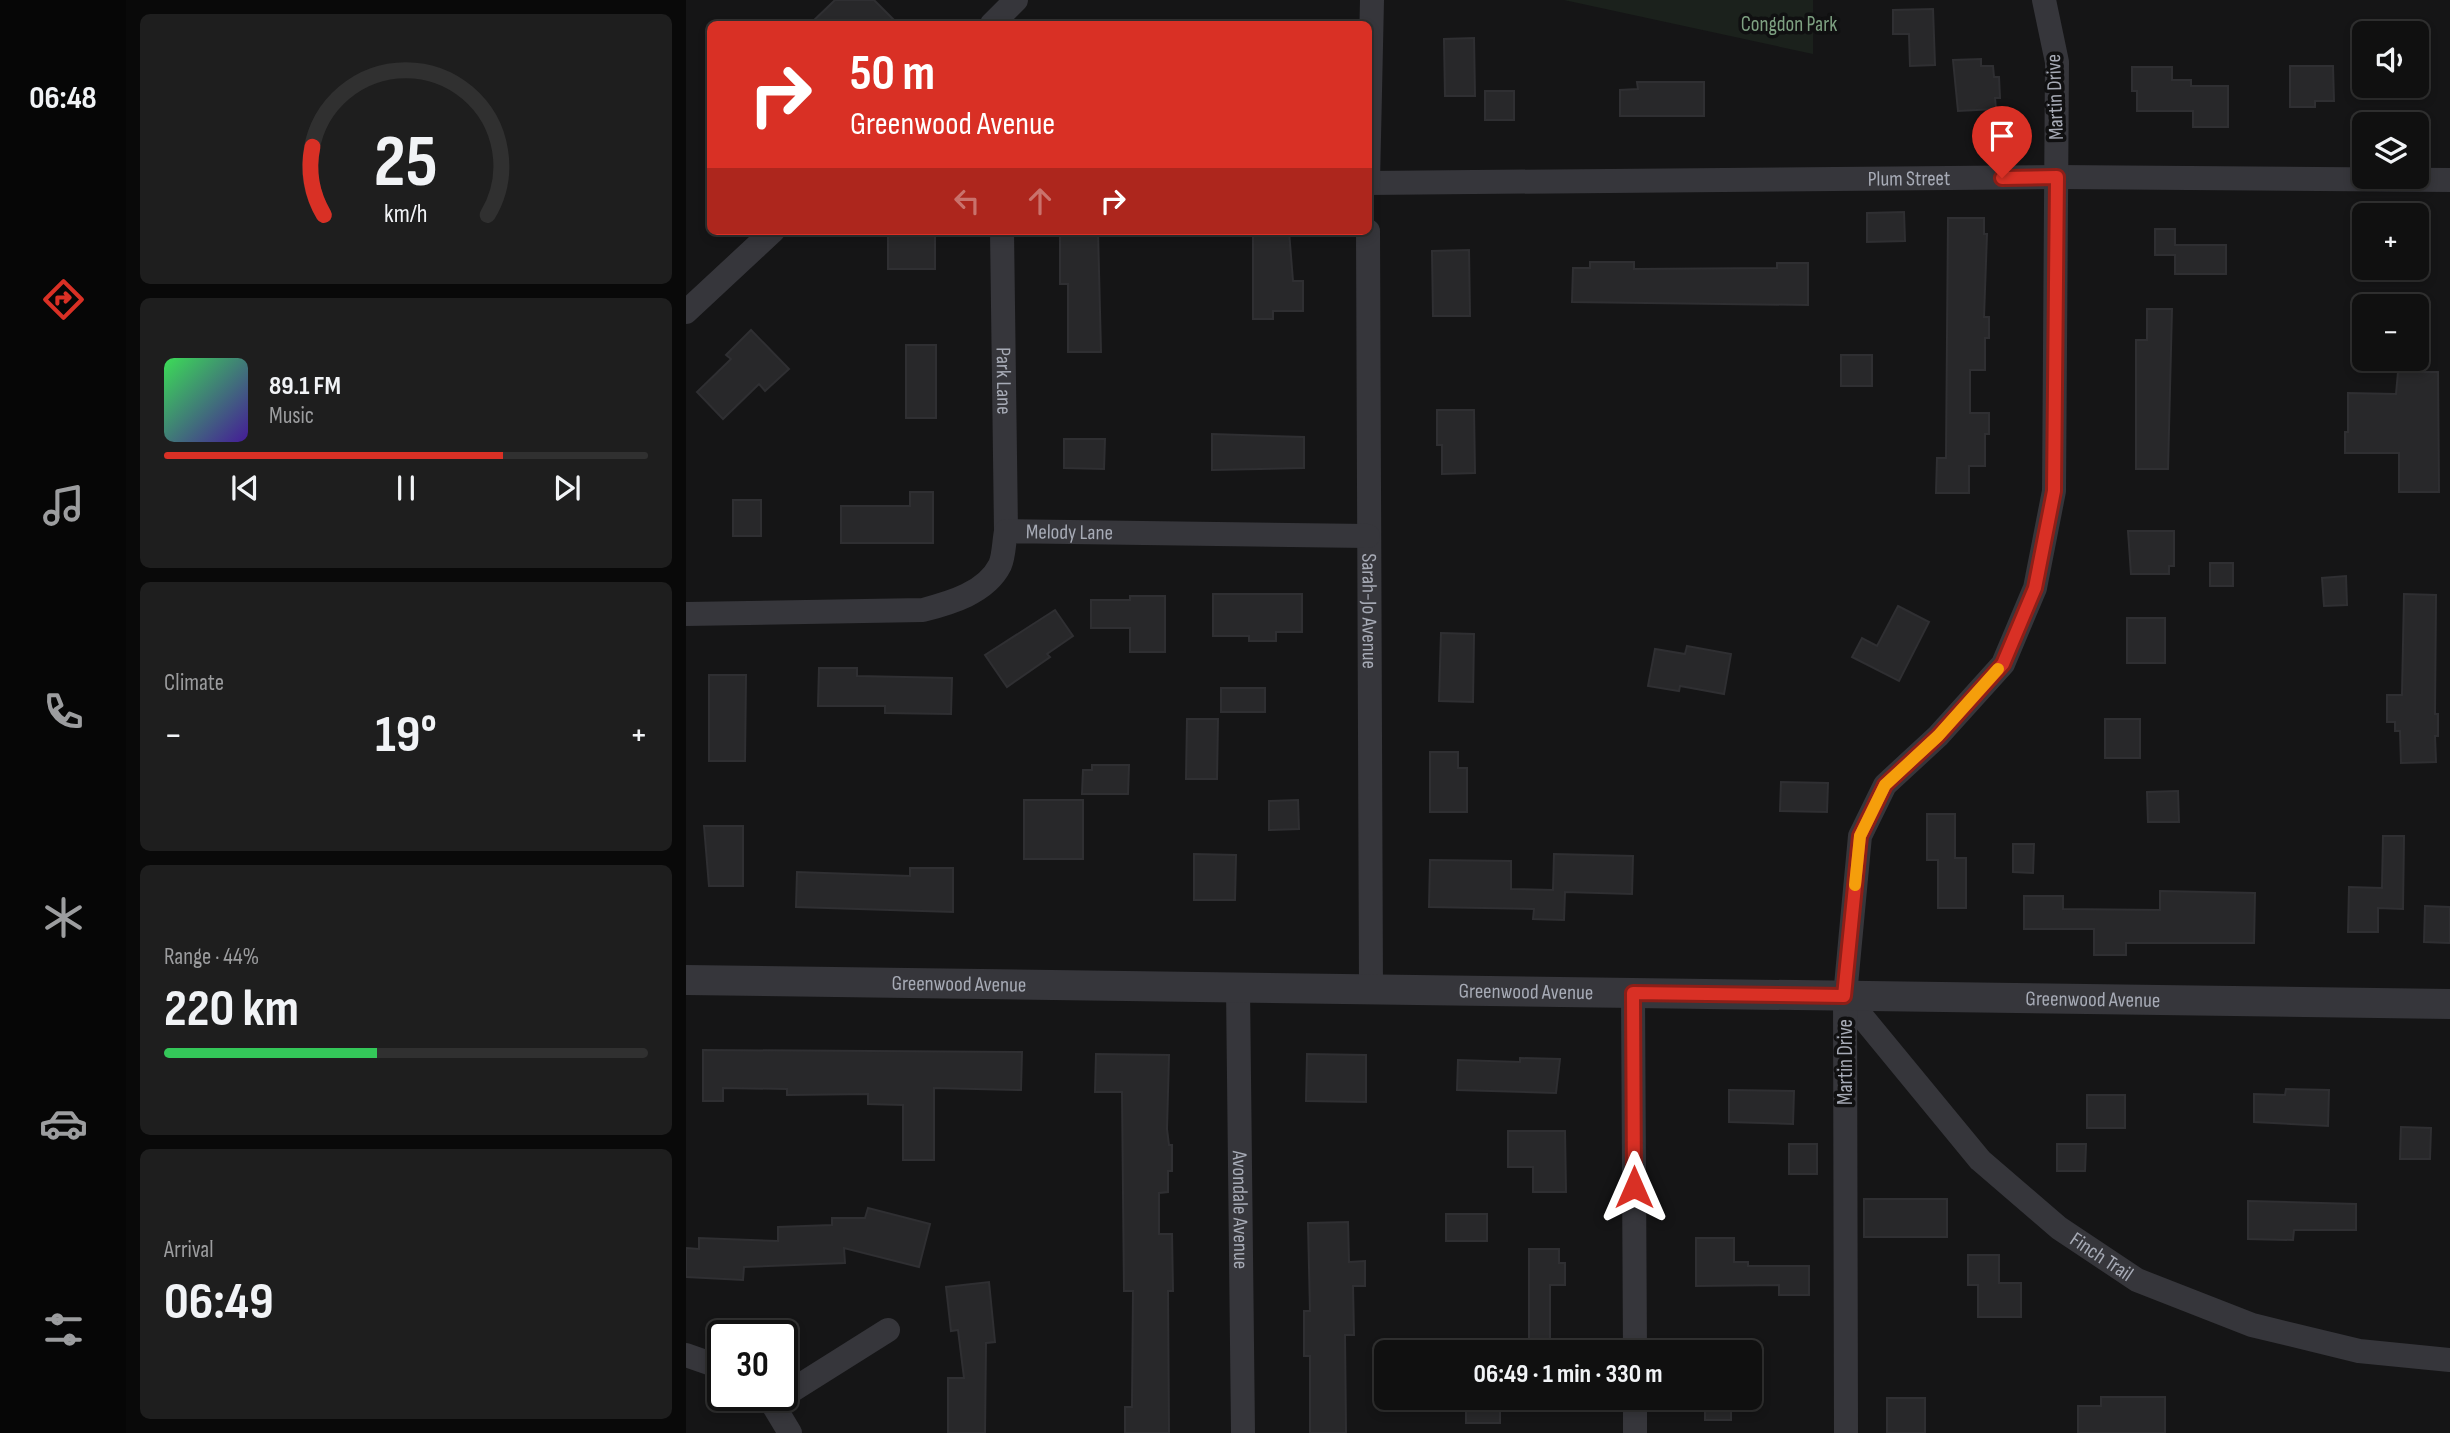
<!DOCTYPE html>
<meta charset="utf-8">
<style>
:root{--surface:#101010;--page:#1e1e1e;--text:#f1f3f6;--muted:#9c9d9f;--line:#303030;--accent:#d93025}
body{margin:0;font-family:"Sofia Sans Condensed",sans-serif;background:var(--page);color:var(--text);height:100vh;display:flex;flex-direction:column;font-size:26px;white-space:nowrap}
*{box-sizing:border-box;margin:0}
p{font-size:23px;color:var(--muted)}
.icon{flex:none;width:38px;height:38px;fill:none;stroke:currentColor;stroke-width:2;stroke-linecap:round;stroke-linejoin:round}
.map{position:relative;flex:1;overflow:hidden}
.details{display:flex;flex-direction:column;gap:14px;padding:14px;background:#090909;width:560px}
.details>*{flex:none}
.banner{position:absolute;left:21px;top:21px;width:665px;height:214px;border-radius:10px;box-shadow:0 4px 10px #0003,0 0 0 2px var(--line);background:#d93025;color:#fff;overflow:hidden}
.fabs{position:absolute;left:1666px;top:21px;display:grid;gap:14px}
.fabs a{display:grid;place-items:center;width:77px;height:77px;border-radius:10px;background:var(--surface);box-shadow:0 4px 10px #0003,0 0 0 2px var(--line);font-size:35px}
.speed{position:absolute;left:21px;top:1320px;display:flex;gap:14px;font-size:35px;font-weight:700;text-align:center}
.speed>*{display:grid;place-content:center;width:91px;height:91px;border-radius:50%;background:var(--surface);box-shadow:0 4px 10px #0003,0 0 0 2px var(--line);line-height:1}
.speed .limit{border:4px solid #111;border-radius:10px;background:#fff;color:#111}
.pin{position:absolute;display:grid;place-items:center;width:60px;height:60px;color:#fff;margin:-72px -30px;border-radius:50% 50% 50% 0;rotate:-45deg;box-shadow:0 0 7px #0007}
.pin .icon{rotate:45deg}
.me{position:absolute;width:77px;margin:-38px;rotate:0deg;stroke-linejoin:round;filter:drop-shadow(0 0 5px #0008)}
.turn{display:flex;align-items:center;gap:24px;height:147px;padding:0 28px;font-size:32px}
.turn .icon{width:91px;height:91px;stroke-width:2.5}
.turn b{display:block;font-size:49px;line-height:60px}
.lanes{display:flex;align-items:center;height:66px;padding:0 28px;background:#0003;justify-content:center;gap:35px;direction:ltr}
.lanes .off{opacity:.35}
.big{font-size:52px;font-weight:700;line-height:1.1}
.details .tile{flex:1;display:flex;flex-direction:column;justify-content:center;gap:10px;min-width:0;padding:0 24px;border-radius:10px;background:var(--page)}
.details .dial{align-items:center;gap:0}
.dial svg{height:182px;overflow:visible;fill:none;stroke:var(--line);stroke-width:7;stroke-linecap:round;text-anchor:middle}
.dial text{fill:var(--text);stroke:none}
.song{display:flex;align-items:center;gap:21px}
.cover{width:84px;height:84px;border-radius:10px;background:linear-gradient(135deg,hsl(130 70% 55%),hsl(260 70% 35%))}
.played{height:7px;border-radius:4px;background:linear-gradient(90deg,var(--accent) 70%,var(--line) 70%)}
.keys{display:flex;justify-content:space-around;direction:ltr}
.heat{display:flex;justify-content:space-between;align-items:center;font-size:38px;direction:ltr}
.charge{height:10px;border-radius:5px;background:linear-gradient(90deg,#34c759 44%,var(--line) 0)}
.trip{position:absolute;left:688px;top:1340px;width:388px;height:70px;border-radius:10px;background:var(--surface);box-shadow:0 4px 10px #0003,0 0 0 2px var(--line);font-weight:700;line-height:70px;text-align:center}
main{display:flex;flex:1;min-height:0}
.tab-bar{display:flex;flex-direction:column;width:126px;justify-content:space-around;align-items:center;background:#060606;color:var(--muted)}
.tab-bar .icon{width:49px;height:49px}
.tab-bar .on{color:var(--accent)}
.tab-bar b{font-size:32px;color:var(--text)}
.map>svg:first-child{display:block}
.green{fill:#1b211c}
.building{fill:#28282a;stroke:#2f2f32;stroke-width:2}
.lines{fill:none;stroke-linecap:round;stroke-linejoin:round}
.minor{stroke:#36363b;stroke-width:24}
.tertiary{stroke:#36363b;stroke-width:30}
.route-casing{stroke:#8d1f18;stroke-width:18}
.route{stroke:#d93025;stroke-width:12}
.slow{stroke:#f59e0b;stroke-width:12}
.labels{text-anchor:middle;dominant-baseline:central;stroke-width:7;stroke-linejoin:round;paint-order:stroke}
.park-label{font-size:21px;fill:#7ea182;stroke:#101011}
.street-label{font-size:21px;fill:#a7abb6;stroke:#101011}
</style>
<main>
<nav class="tab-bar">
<b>06:48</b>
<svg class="icon on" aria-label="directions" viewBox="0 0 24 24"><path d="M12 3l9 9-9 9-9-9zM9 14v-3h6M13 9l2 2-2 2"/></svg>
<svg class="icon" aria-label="music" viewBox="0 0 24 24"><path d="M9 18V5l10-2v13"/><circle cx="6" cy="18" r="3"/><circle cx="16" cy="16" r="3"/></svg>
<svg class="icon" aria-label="phone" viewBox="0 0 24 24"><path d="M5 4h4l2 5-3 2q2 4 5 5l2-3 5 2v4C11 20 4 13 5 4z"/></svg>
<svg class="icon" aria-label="climate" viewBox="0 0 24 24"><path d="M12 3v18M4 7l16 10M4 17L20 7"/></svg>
<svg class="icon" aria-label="car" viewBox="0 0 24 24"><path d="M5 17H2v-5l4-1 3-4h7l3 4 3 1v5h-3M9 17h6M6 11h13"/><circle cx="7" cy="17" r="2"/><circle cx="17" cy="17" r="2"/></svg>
<svg class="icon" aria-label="filters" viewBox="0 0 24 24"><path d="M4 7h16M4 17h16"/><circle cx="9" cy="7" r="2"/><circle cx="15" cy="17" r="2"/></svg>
</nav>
<section class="details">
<div class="tile dial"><svg viewBox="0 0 100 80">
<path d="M14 69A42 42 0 1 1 86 69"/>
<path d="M14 69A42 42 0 0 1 9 39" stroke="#d93025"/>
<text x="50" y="56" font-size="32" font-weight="700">25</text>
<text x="50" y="72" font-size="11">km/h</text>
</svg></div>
<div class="tile">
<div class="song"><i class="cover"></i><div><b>89.1 FM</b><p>Music</p></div></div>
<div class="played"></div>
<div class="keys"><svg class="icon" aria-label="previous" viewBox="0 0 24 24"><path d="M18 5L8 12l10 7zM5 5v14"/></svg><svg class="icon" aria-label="pause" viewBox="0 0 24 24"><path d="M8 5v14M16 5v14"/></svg><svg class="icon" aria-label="next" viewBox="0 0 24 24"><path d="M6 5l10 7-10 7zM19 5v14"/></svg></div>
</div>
<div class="tile"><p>Climate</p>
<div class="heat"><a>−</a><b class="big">19°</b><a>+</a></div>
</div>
<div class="tile"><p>Range · 44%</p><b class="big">220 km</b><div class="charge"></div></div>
<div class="tile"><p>Arrival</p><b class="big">06:49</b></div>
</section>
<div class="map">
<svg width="1764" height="1433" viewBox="0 0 1764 1433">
<rect width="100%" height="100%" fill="#151516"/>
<polygon class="green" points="878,0 1127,0 1127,54"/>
<g class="building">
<polygon points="149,0 188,0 212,24 124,24"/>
<polygon points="1247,9 1249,65 1224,66 1223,34 1207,34 1207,10"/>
<polygon points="788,38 789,96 759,96 758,39"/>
<polygon points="1295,59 1295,66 1307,66 1308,77 1313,77 1314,98 1309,98 1310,109 1272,111 1267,60"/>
<polygon points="1604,66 1647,66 1648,101 1629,101 1629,107 1604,107"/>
<polygon points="1446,67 1486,67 1486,80 1505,80 1505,86 1542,86 1542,127 1507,127 1507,111 1451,111 1451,91 1446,91"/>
<polygon points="951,82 1018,82 1018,116 934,116 934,90 952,89"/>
<rect x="799" y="91" width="29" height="29"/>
<polygon points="1218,212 1219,241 1181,242 1181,213"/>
<polygon points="1262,218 1298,218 1298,234 1301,234 1298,317 1303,317 1303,338 1299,338 1299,370 1284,370 1284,413 1303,413 1303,434 1299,434 1299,466 1283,466 1283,493 1250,493 1251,458 1260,458"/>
<polygon points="1469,229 1489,229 1489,245 1540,245 1540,274 1489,274 1489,255 1469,255"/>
<rect x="202" y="231" width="47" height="38"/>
<polygon points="381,231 412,231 415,352 382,352 382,284 374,284 374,234 381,234"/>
<polygon points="567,231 603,231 607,281 617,281 617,311 587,311 587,319 567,319"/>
<polygon points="783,250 784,316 747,316 746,251"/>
<polygon points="904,262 948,262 948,269 1091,268 1091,263 1122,263 1122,305 886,302 887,268 904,268"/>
<polygon points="1461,309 1486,309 1482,469 1450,469 1450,340 1461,340"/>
<polygon points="65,330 103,369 79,391 73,384 37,419 11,392 45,359 40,355"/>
<rect x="220" y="345" width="30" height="73"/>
<rect x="1155" y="355" width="31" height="31"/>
<polygon points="1712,372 1752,372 1753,492 1713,492 1713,453 1659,453 1659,432 1662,432 1662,393 1710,394"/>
<polygon points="751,410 788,410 789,473 756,474 756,445 751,445"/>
<polygon points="526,434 618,437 618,468 526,470"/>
<polygon points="378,439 419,439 418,469 378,468"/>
<polygon points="224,492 247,492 247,543 155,543 155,506 224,506"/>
<rect x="47" y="500" width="28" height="36"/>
<polygon points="1442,531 1488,531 1488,566 1483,566 1483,574 1445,574"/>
<rect x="1524" y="563" width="23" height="23"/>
<polygon points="1660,576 1661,605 1638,606 1636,578"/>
<polygon points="527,594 616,594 616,632 590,632 590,641 563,641 563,636 527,636"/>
<polygon points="1718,594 1750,595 1749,714 1752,714 1752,736 1749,736 1750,762 1715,763 1714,731 1709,731 1709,722 1701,722 1701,695 1716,695"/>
<polygon points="444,596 479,596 479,652 444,652 444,628 405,628 405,600 444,600"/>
<polygon points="1212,606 1243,622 1213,681 1166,657 1176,638 1191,646"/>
<polygon points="369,610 387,636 361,654 364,657 321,687 299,655"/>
<rect x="1441" y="618" width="38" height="45"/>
<polygon points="755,633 788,634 787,702 753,701"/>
<polygon points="1001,646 1045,654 1038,694 994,686 993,691 962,686 969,649 999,654"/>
<polygon points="133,668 171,668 171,676 266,678 265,714 199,713 199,706 132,706"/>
<polygon points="23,675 60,675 59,761 23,761"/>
<rect x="535" y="688" width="44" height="24"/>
<polygon points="501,719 532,719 531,779 500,779"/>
<rect x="1419" y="719" width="35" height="39"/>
<polygon points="744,752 772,752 772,768 781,768 781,812 744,812"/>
<polygon points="406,765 443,765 442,794 396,794 397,770 406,770"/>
<polygon points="1095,782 1142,783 1141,812 1094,811"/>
<polygon points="1492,791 1493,822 1462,822 1461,792"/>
<rect x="338" y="800" width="59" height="59"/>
<polygon points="612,800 613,829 583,830 583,801"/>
<polygon points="1241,814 1269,814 1269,858 1280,858 1280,908 1252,908 1252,860 1241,860"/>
<polygon points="18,826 57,826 57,886 23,886"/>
<polygon points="1697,836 1718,836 1717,909 1692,908 1692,932 1662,932 1663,887 1696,888"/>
<polygon points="1327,844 1348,844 1347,873 1327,872"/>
<polygon points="508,854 550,855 549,900 508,900"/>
<polygon points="868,854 947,856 946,894 879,892 878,920 847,919 848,909 743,907 744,860 825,861 825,889 867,890"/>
<polygon points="224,868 267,868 267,912 110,907 111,872 224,876"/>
<polygon points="1474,891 1569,893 1568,943 1440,943 1440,955 1408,955 1408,929 1338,929 1338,896 1377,896 1377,909 1474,910"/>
<polygon points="1739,906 1764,907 1764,943 1738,942"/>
<polygon points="17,1050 336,1052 335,1090 248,1088 248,1160 217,1160 217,1105 182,1104 182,1094 101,1095 101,1089 37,1088 37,1101 17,1101"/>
<polygon points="410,1054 483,1055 481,1129 483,1145 486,1145 486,1171 482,1171 482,1192 473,1193 473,1234 486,1234 487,1291 482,1291 483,1433 439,1433 439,1407 446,1407 447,1291 438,1291 436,1092 409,1092"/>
<polygon points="621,1054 680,1055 680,1102 620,1101"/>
<polygon points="834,1058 874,1059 870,1093 771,1090 772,1060 834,1062"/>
<polygon points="1600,1089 1643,1090 1642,1126 1568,1122 1568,1094 1599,1095"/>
<polygon points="1043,1090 1108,1091 1107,1124 1043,1122"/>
<rect x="1401" y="1095" width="38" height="33"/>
<polygon points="1715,1127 1745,1128 1744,1159 1714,1159"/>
<polygon points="822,1131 879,1131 880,1192 847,1192 847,1167 822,1167"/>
<rect x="1103" y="1144" width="28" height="30"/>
<polygon points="1371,1144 1400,1144 1399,1171 1371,1171"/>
<rect x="1178" y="1199" width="83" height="38"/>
<polygon points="1562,1201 1670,1204 1670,1230 1608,1230 1607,1240 1562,1239"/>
<polygon points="182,1208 244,1224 233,1267 158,1248 159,1263 58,1267 57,1280 0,1277 0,1248 13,1249 13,1238 92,1241 92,1227 146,1225 146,1218 179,1218"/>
<rect x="760" y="1214" width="41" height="27"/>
<polygon points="662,1222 663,1262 679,1261 679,1286 667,1286 668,1335 659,1335 660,1433 624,1433 624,1356 618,1356 618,1311 624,1311 622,1223"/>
<polygon points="1010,1238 1048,1238 1048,1262 1062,1262 1062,1266 1123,1266 1123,1295 1093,1295 1093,1285 1010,1286"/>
<polygon points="843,1249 873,1249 873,1263 879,1263 879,1285 864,1285 864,1353 843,1353"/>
<polygon points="1282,1255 1313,1255 1313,1283 1335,1283 1335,1317 1292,1317 1292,1285 1282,1285"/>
<polygon points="303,1282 309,1342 300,1343 299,1433 262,1433 262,1378 278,1378 272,1330 265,1331 260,1287"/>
<polygon points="1415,1397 1479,1397 1479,1433 1392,1433 1392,1406 1415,1406"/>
<rect x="780" y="1398" width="34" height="25"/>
<rect x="1201" y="1398" width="38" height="35"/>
<polygon points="1045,1399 1045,1420 1019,1420 1019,1400"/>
</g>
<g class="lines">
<g class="minor">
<polyline points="306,24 330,0"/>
<path id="s1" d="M682,183L1371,177L1764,180"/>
<polyline points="682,183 686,0"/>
<path id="s2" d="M316,231L320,531"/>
<path id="s3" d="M682,231L685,989"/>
<polyline points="0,312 87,231"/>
<path id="s4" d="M0,614L237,610C264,603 300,593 314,565C318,556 318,541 320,531L682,536"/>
<path id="s5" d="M552,988L557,1433"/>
<polyline points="947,993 949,1353"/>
<path id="s6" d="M1159,996L1294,1160L1373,1228L1451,1280L1566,1325L1673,1351L1764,1360"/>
<polyline points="0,1355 37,1368"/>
<polyline points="76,1395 86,1403 104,1433"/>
<polyline points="949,1398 949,1433"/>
<polyline points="86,1403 202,1330"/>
<polyline points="1160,1433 1159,996 1174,836 1199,785 1252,736 1317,664 1349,588 1368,491 1371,62 1358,0"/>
</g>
<path class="tertiary" id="s7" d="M0,980L1764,1004"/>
</g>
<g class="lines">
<defs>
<polyline id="route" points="948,1187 947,993 1158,996 1174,836 1199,785 1252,736 1317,664 1349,588 1368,491 1371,177 1316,178"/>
</defs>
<use href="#route" class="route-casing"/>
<use href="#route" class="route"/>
<polyline class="slow" points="1169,885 1174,836 1199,785 1252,736 1312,669"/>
</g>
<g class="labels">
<g class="park-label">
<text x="1103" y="24">Congdon Park</text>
</g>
<g class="street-label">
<text transform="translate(1369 97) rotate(-92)">Martin Drive</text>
<text stroke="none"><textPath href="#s1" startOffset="541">Plum Street</textPath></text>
<text stroke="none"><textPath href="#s2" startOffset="150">Park Lane</textPath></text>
<text stroke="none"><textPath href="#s4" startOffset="427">Melody Lane</textPath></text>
<text stroke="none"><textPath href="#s3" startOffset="380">Sarah-Jo Avenue</textPath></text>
<text stroke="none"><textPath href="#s7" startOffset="273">Greenwood Avenue</textPath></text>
<text stroke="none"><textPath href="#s7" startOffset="840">Greenwood Avenue</textPath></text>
<text stroke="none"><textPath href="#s7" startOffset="1407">Greenwood Avenue</textPath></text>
<text transform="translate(1159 1062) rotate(-90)">Martin Drive</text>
<text stroke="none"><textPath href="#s5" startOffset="222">Avondale Avenue</textPath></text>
<text stroke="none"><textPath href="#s6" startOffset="368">Finch Trail</textPath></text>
</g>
</g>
</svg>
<div class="fabs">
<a><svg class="icon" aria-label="sound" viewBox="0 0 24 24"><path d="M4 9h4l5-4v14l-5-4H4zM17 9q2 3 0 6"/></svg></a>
<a><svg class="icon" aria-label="layers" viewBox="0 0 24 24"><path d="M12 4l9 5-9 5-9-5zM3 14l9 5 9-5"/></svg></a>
<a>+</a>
<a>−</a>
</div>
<div class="speed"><div class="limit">30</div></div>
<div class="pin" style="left:1316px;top:178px;background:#d93025"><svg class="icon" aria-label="arrive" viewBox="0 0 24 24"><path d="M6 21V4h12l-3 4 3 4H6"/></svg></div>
<svg class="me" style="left:948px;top:1187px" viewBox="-20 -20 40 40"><path d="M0-17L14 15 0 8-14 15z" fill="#d93025" stroke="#fff" stroke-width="4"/></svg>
<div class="trip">06:49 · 1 min · 330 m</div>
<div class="banner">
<div class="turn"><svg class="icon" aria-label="right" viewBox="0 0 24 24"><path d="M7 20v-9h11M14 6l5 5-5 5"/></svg><div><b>50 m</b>Greenwood Avenue</div></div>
<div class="lanes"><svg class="icon off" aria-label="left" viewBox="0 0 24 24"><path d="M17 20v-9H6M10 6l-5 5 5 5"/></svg><svg class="icon off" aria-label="ahead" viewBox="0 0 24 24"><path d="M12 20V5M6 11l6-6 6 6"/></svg><svg class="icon" aria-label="right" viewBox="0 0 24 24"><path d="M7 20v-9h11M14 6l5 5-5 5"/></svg></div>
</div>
</div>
</main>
